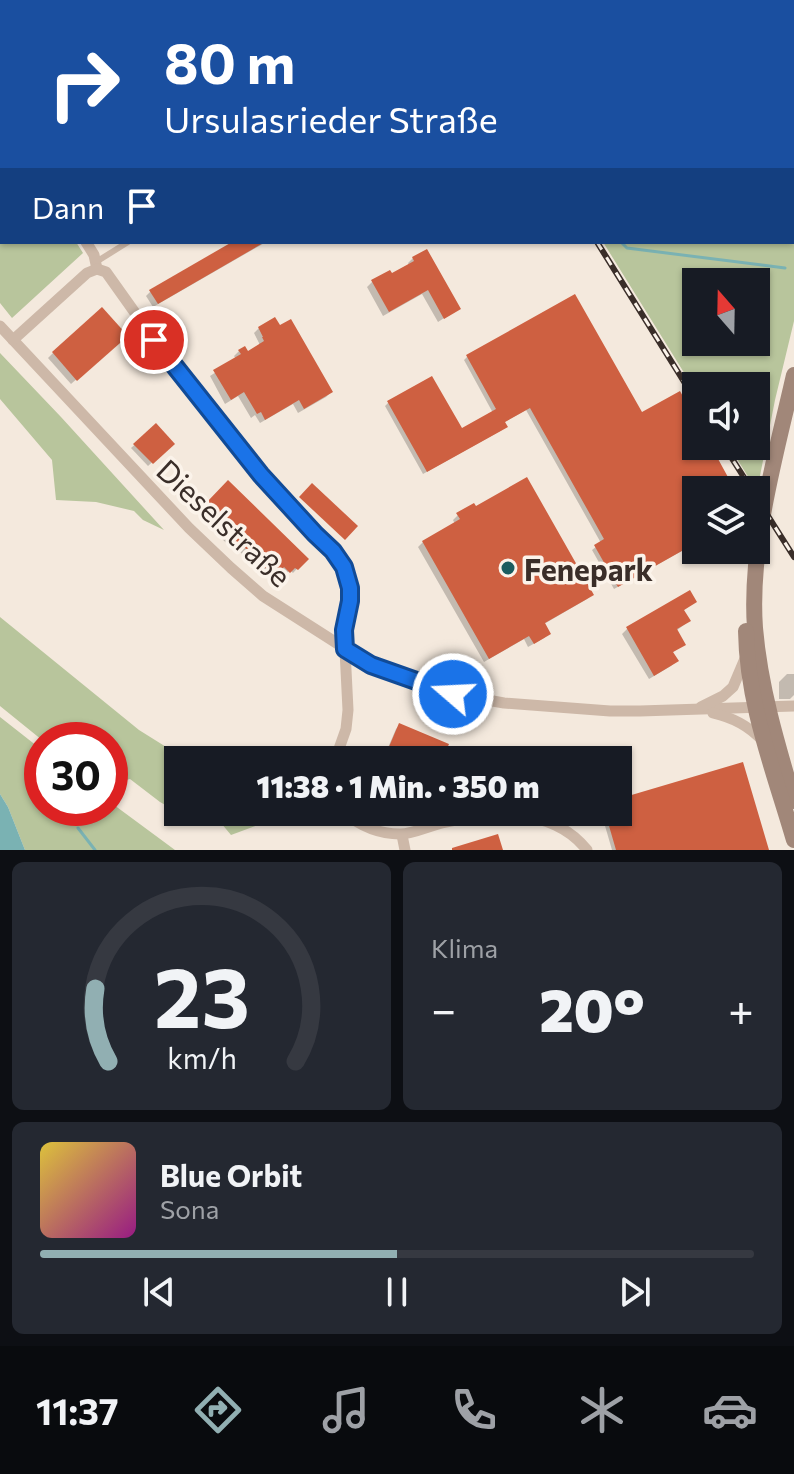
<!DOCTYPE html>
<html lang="de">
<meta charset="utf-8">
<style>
:root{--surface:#171b24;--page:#242831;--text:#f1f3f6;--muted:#9ea1a6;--line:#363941;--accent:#91afb2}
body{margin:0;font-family:Commissioner,sans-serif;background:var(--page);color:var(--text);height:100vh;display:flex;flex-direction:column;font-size:30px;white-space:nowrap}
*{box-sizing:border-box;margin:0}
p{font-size:26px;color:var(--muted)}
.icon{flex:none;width:44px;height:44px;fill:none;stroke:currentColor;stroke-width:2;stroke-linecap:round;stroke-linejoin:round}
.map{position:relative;height:850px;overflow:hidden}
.panel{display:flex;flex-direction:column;gap:12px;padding:12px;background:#0d0f14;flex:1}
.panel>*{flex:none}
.hud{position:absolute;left:0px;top:0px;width:794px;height:244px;box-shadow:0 2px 6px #0004;background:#1a4fa0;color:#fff;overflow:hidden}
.needle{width:52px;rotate:340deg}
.controls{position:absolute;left:682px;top:268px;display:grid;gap:16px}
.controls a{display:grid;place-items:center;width:88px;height:88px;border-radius:0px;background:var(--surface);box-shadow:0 2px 6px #0004;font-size:40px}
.speed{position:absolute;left:24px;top:722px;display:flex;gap:16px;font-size:40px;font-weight:700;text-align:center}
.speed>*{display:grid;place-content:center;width:104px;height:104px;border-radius:50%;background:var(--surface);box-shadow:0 2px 6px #0004;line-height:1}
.speed .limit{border:12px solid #d22;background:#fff;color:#111}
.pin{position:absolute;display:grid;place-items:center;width:68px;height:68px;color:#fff;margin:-34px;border:4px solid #fff;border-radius:50%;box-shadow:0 2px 8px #0007}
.me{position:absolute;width:88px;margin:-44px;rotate:289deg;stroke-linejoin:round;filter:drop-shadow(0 0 6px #0008)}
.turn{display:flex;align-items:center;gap:28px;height:168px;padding:0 32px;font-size:36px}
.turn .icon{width:104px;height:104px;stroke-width:2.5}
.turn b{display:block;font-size:56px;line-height:68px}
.then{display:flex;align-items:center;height:76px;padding:0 32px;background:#0003;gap:16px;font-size:30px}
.big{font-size:60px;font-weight:800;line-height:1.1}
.panel .card{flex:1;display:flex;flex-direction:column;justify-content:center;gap:12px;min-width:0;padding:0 28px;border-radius:12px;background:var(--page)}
.panel .dial{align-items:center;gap:0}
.dial svg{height:208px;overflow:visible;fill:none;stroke:var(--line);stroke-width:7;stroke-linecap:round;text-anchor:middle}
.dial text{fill:var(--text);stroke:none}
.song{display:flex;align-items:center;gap:24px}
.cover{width:96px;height:96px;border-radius:12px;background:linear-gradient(135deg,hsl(50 70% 55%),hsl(310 70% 35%))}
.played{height:8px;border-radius:4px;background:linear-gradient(90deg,var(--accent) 50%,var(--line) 50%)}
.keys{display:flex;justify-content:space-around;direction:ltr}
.heat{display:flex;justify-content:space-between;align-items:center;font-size:44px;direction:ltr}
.panel .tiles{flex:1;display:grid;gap:12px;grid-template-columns:1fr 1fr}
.card:last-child{grid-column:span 2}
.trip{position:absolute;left:164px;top:746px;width:468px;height:80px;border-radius:0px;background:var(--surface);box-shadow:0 2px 6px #0004;font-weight:800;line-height:80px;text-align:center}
.tab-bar{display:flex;height:128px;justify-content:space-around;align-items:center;background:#090b0e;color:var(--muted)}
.tab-bar .icon{width:56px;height:56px}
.tab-bar .active{color:var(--accent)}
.tab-bar b{font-size:36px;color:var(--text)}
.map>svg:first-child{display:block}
.green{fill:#b8c59c;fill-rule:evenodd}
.water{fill:#7ab2b3}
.shadow{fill:#0003}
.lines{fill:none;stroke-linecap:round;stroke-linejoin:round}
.stream{stroke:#7ab2b3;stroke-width:3}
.building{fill:#ce6041}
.lane{stroke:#cdb8a8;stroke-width:6}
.street{stroke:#cdb8a8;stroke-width:11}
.secondary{stroke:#a18779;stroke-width:16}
.rail-casing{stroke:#3a2e29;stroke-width:6}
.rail{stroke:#fbf3ea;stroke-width:3;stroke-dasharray:9;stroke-linecap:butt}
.route-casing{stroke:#114b97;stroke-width:20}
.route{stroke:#1a73e8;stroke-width:14}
.poi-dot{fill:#1b5c5f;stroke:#fbf3ea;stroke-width:3}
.labels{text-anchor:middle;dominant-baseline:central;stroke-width:7;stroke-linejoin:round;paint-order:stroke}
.street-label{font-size:30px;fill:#3a2e29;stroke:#fbf3ea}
.poi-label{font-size:30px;font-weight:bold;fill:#3a2e29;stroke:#fbf3ea;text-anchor:start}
</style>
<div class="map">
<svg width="794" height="850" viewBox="0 0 794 850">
<rect width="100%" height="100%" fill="#f4e9dd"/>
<g class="green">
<path d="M611,0H794V321L775,400L757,491L729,446H756V386H696V392L603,242H792V2H611ZM696,282H756V342H696Z"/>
<polygon points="2,141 2,242 76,242 83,253 12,318 0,303 0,143"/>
<polygon points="0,353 61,417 164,530 143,520 134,511 96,502 56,500 52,460 0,399"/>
<polygon points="0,617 139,730 187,760 178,760 178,812 282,812 282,816 231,835 216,817 199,824 160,802 130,779 110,784 110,740 42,740 0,706"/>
<polygon points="0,717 42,750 42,808 110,808 110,802 175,850 25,850 8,807 0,794"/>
</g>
<polygon class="water" points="0,794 8,807 25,850 0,850"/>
<g class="shadow">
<polygon points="236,242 266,242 153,307 146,296 151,291"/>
<polygon points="413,258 458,309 438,322 422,294 383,316 367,287 372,282 391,276 409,266 408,263"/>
<polygon points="259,328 331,392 326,397 298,413 293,404 260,423 255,415 251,418 238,396 225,404 210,376 236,359 234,356 239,351 247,353 259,346 259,343 254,333"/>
<polygon points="120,341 71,384 48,358 53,353"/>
<polygon points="467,357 641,415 696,424 696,446 708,446 733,490 696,490 696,543 614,589 592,550 601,543 526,410 503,423 502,430 423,474 385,406 388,403 461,431 493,413 464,360"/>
<polygon points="156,426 172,444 148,466 131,448"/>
<polygon points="228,483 306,559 293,573 290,570 285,575 279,570 274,575 270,571 265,576 236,548 234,550 209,527 216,519 204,507"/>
<polygon points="458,515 592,594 587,599 544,624 549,633 544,638 528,647 524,639 484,662 418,547 423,542 455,524 453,520"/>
<polygon points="694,602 683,611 689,621 676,631 684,644 672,653 676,661 671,666 649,679 622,634 627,629"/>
<polygon points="787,674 794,674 794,695 790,699 779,699 779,682"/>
<polygon points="400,725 446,745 442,755 438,759 433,756 431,760 390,760 384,757 396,729"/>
<polygon points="458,748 506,760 449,760 450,756"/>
<polygon points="542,749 604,758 604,760 538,760 538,753"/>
<polygon points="618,801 767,850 612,850 601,812 618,812"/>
</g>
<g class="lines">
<g class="stream">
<polyline points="34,2 34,0"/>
<polyline points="614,2 614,0"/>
<polyline points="621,242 627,248 785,268"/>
<polyline points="78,828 95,850"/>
</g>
</g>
<g class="building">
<polygon points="232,242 265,242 158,304 149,290"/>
<polygon points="427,249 461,309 444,319 428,290 389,312 371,280 390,270 392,273 414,261 412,257"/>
<polygon points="575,294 642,412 680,391 696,420 696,446 711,446 735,490 696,490 696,543 618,587 594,545 604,539 530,408 505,422 508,427 427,472 387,401 432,376 462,428 496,409 466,355"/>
<polygon points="102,307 128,336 77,381 52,352"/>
<polygon points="275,317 280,325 291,319 333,392 304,409 299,400 265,420 261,412 257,414 244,392 231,400 213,370 241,354 238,350 245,346 248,351 264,341 262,337 263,337 258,327"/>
<polygon points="156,423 175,444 153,464 133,444"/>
<polygon points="527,477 594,595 545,623 551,634 534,644 529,636 489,659 422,541 460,519 456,513 474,503 476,506"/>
<polygon points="228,480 309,559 298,570 295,568 290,573 284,567 280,572 276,568 271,573 242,545 239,548 211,522 219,514 207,502"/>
<polygon points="312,483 358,526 345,540 299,497"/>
<polygon points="690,590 697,602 684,610 691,621 677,629 686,645 673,652 679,661 654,676 626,627"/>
<polygon points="399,723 449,744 444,756 437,753 434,760 401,760 386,754"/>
<polygon points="457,746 509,748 508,760 455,760"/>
<polygon points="541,747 591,750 591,760 540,760"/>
<polygon points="743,762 769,850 616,850 605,812 618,812 618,799"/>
<polygon points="498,834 503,850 452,850 452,848"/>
</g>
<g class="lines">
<polyline class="lane" points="96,262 128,242"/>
<g class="street">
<polyline points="21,2 21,0"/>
<polyline points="0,81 2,81"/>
<polyline points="86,242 94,255 97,269"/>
<polyline points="97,269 106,272 170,362 247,457 276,492 333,551 344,567 350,588 350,601 344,630 348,710 346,729 335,760"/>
<polyline points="0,326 189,528 231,568 263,596 371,665 453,694 504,703 610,711 640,711 794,706"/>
<polyline points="13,340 87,273 97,269"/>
<polyline points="701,707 723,696 733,687 747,654"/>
<path d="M713,713C734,718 749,726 763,741"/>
<path d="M343,812C359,825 379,834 400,834C413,834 429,826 442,823C492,812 552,806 587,850"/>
<polyline points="402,835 405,850"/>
</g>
<g class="secondary">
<path d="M794,375C776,455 749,546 755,628C760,687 777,744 794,801"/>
<path d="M746,631C747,704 774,771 794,840"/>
</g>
<defs>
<g id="rail">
<polyline points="446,0 448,2"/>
<polyline points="597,242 696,401"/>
<polyline points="724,446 752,490"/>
<polyline points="756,497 794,557"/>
</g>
</defs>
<use href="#rail" class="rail-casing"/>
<use href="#rail" class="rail"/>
</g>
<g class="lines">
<defs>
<polyline id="route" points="154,340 261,475 315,534 333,551 344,567 350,588 350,601 344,630 345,649 371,665 453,694"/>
</defs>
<use href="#route" class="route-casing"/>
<use href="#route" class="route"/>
</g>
<circle class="poi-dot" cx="508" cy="568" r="8"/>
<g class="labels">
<g class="street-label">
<text transform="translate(225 522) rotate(43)">Dieselstraße</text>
</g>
<g class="poi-label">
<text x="524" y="568">Fenepark</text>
</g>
</g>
</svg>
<div class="controls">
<a><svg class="needle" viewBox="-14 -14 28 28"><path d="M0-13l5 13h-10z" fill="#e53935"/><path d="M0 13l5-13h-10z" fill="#9ea1a6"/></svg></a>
<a><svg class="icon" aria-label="sound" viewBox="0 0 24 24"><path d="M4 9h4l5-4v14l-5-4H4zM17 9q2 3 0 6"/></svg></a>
<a><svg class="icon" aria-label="layers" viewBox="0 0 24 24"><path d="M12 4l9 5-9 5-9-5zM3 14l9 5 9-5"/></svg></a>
</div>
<div class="speed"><div class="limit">30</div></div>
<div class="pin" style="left:154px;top:340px;background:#d93025"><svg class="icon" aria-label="arrive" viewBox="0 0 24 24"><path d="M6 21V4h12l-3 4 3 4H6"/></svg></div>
<svg class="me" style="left:453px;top:694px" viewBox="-20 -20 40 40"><circle r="17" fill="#1a73e8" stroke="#fff" stroke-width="3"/><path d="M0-11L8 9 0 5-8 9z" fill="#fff"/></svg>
<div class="trip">11:38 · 1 Min. · 350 m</div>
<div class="hud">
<div class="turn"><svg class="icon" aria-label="right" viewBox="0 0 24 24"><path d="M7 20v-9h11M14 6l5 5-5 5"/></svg><div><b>80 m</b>Ursulasrieder Straße</div></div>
<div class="then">Dann<svg class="icon" aria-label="arrive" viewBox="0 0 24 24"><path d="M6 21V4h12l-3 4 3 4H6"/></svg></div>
</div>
</div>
<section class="panel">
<div class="tiles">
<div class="card dial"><svg viewBox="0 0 100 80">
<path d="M14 69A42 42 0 1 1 86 69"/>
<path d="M14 69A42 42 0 0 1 9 41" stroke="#91afb2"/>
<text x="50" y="56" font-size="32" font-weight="700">23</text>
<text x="50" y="72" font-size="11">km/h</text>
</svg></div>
<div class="card"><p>Klima</p>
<div class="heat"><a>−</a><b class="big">20°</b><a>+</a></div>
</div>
<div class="card">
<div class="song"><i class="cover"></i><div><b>Blue Orbit</b><p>Sona</p></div></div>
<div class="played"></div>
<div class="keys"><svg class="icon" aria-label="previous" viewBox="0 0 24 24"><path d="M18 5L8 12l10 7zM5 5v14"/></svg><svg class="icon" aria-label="pause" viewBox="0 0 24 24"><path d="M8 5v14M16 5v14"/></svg><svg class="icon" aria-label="next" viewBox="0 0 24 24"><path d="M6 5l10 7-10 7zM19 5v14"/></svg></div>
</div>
</div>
</section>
<nav class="tab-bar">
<b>11:37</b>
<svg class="icon active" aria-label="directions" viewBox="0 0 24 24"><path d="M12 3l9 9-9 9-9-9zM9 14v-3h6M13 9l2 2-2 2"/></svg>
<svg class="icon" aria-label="music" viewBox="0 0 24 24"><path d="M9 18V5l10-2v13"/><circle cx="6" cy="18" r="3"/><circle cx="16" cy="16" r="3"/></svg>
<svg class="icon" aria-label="phone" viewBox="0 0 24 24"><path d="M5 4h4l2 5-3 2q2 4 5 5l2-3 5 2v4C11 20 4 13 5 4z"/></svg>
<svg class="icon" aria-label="climate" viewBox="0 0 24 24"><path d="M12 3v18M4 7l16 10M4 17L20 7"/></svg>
<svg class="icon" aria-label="car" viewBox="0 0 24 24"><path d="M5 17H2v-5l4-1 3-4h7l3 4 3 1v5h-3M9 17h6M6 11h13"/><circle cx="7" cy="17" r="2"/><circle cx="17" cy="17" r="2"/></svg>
</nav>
